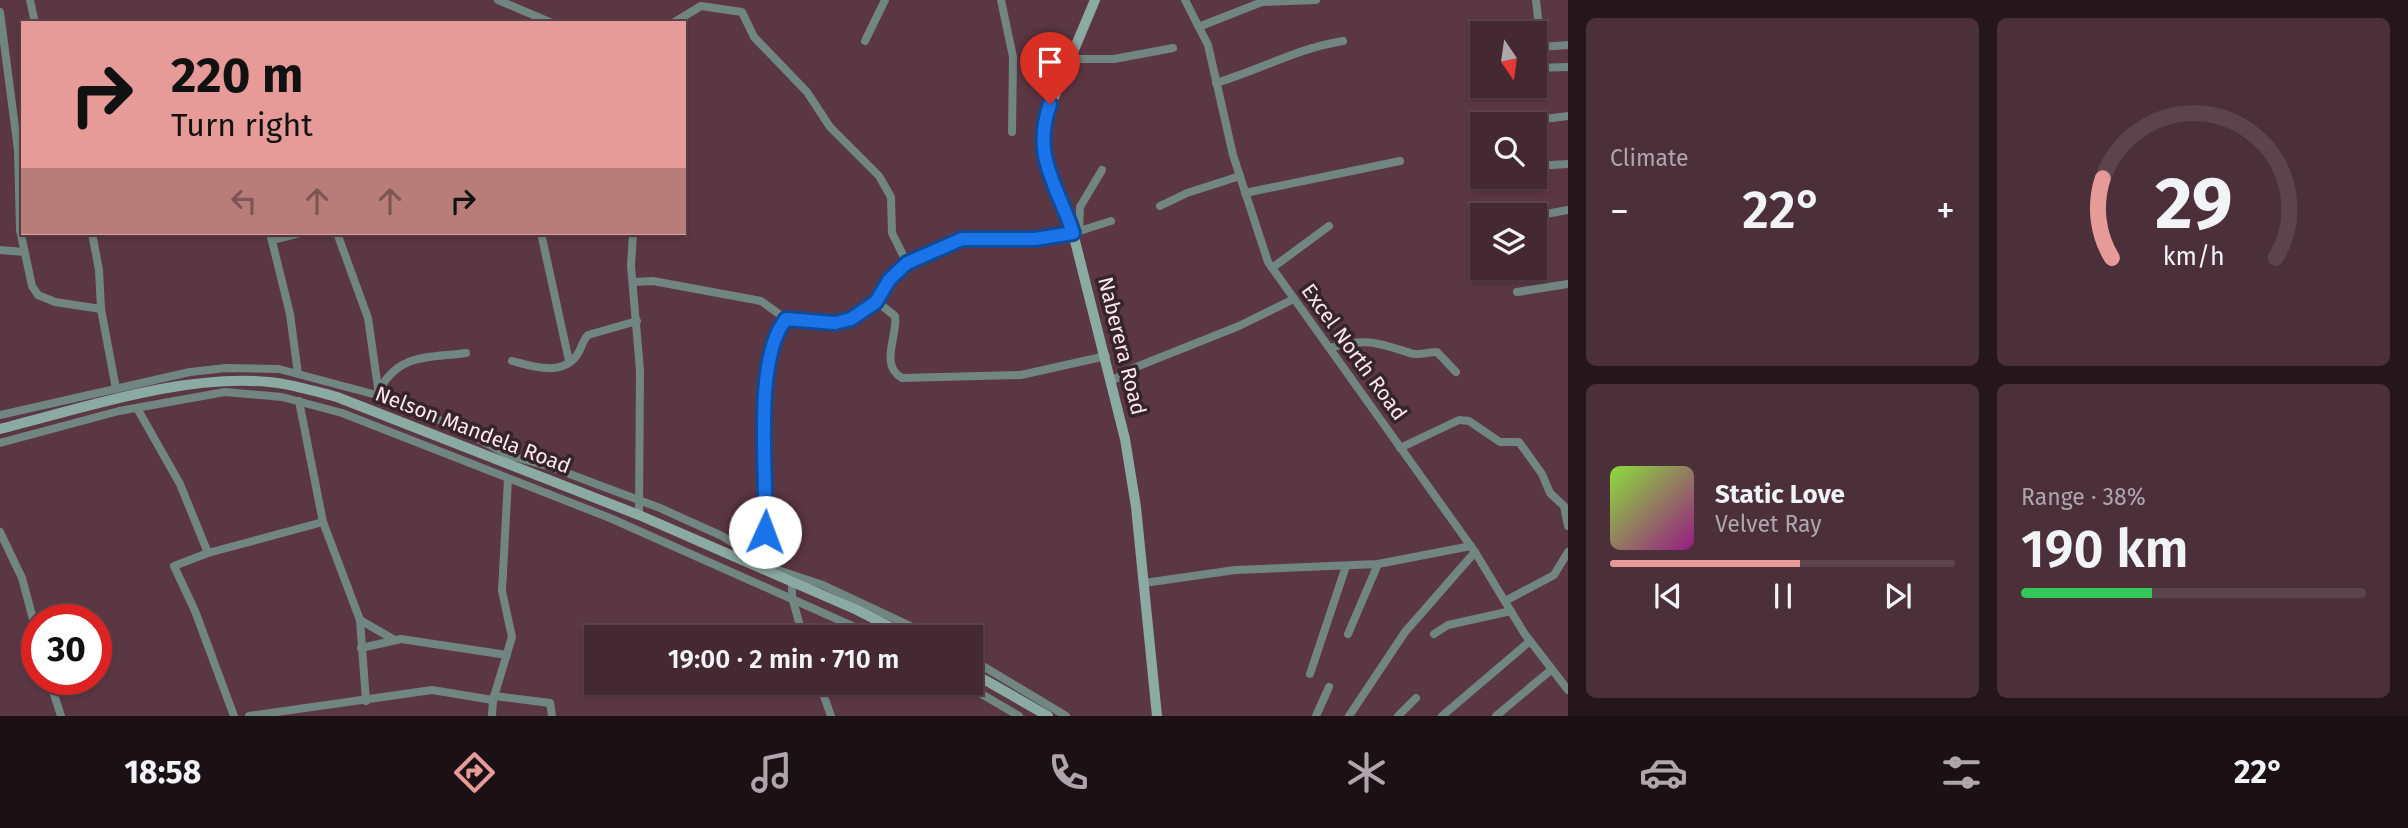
<!DOCTYPE html>
<meta charset="utf-8">
<style>
:root{--surface:#442832;--page:#4b303a;--text:#f1f3f6;--muted:#afa6ac;--line:#5c444d;--accent:#e69b98}
body{margin:0;font-family:"Fira Sans",sans-serif;background:var(--page);color:var(--text);height:100vh;display:flex;flex-direction:column;font-size:26px;white-space:nowrap}
*{box-sizing:border-box;margin:0}
p{font-size:23px;color:var(--muted)}
.icon{flex:none;width:38px;height:38px;fill:none;stroke:currentColor;stroke-width:2;stroke-linecap:round;stroke-linejoin:round}
.map{position:relative;flex:1;overflow:hidden}
.sheet{display:flex;flex-direction:column;gap:18px;padding:18px;background:#25161c;width:840px}
.sheet>*{flex:none}
.guide{position:absolute;left:21px;top:21px;width:665px;height:214px;border-radius:0px;box-shadow:0 2px 5px #0004,0 0 0 2px var(--line);background:#e69b98;color:#111;overflow:hidden}
.needle{width:46px;rotate:167deg}
.buttons{position:absolute;left:1470px;top:21px;display:grid;gap:14px}
.buttons a{display:grid;place-items:center;width:77px;height:77px;border-radius:0px;background:var(--surface);box-shadow:0 2px 5px #0004,0 0 0 2px var(--line);font-size:35px}
.speed{position:absolute;left:21px;top:604px;display:flex;gap:14px;font-size:35px;font-weight:700;text-align:center}
.speed>*{display:grid;place-content:center;width:91px;height:91px;border-radius:50%;background:var(--surface);box-shadow:0 2px 5px #0004,0 0 0 2px var(--line);line-height:1}
.speed .limit{border:10px solid #d22;background:#fff;color:#111}
.pin{position:absolute;display:grid;place-items:center;width:60px;height:60px;color:#fff;margin:-72px -30px;border-radius:50% 50% 50% 0;rotate:-45deg;box-shadow:0 0 7px #0007}
.pin .icon{rotate:45deg}
.me{position:absolute;width:77px;margin:-38px;rotate:2deg;stroke-linejoin:round;filter:drop-shadow(0 0 5px #0008)}
.turn{display:flex;align-items:center;gap:24px;height:147px;padding:0 35px;font-size:32px}
.turn .icon{width:91px;height:91px;stroke-width:2.5}
.turn b{display:block;font-size:49px;line-height:60px}
.lanes{display:flex;align-items:center;height:66px;padding:0 35px;background:#0003;justify-content:center;gap:35px;direction:ltr}
.lanes .off{opacity:.35}
.big{font-size:52px;font-weight:600;line-height:1.1}
.sheet .widget{flex:1;display:flex;flex-direction:column;justify-content:center;gap:10px;min-width:0;padding:0 24px;border-radius:10px;background:var(--page)}
.sheet .dial{align-items:center;gap:0}
.dial svg{height:182px;overflow:visible;fill:none;stroke:var(--line);stroke-width:7;stroke-linecap:round;text-anchor:middle}
.dial text{fill:var(--text);stroke:none}
.song{display:flex;align-items:center;gap:21px}
.cover{width:84px;height:84px;border-radius:10px;background:linear-gradient(135deg,hsl(90 70% 55%),hsl(310 70% 35%))}
.played{height:7px;border-radius:4px;background:linear-gradient(90deg,var(--accent) 55%,var(--line) 55%)}
.keys{display:flex;justify-content:space-around;direction:ltr}
.heat{display:flex;justify-content:space-between;align-items:center;font-size:38px;direction:ltr}
.charge{height:10px;border-radius:5px;background:linear-gradient(90deg,#34c759 38%,var(--line) 0)}
.sheet .tiles{flex:1;display:grid;gap:18px;grid-template-columns:repeat(2,1fr)}
.trip{position:absolute;left:584px;top:625px;width:399px;height:70px;border-radius:0px;background:var(--surface);box-shadow:0 2px 5px #0004,0 0 0 2px var(--line);font-weight:600;line-height:70px;text-align:center}
.dock{display:flex;height:112px;justify-content:space-around;align-items:center;background:#1b1014;color:var(--muted)}
.dock .icon{width:49px;height:49px}
.dock .selected{color:var(--accent)}
.dock b{font-size:32px;color:var(--text)}
main{display:flex;flex:1;min-height:0}
.map>svg:first-child{display:block}
.lines{fill:none;stroke-linecap:round;stroke-linejoin:round}
.street{stroke:#718680;stroke-width:8}
.secondary{stroke:#8aaaa2;stroke-width:10}
.route-casing{stroke:#114b97;stroke-width:18}
.route{stroke:#1a73e8;stroke-width:12}
.labels{text-anchor:middle;dominant-baseline:central;stroke-width:7;stroke-linejoin:round;paint-order:stroke}
.street-label{font-size:21px;fill:#ffe7ee;stroke:#35242a}
</style>
<main>
<div class="map">
<svg width="1568" height="716" viewBox="0 0 1568 716">
<rect width="100%" height="100%" fill="#5b3643"/>
<g class="lines">
<g class="street">
<polyline points="30,0 35,23"/>
<polyline points="498,0 552,23"/>
<polyline points="1001,0 1013,57 1012,132"/>
<polyline points="1185,0 1208,45 1233,155 1268,262 1475,552 1524,633 1568,690"/>
<polyline points="1536,0 1541,47 1568,45"/>
<polyline points="0,12 18,150 20,230 32,286 38,295 55,302 101,309"/>
<polyline points="673,23 701,6 742,12 754,37 807,92 830,127 879,176 891,197 892,233 907,263"/>
<polyline points="1201,26 1262,2 1316,0"/>
<polyline points="865,41 885,0"/>
<polyline points="1071,59 1114,59 1173,48"/>
<polyline points="1535,68 1568,67"/>
<path d="M1216,83C1260,70 1298,48 1343,41"/>
<polyline points="1474,88 1483,86"/>
<polyline points="1506,124 1568,116"/>
<polyline points="1535,166 1568,164"/>
<polyline points="1245,193 1400,161"/>
<polyline points="1160,206 1187,193 1240,176"/>
<polyline points="1535,216 1568,210"/>
<polyline points="1079,232 1080,207 1102,170"/>
<polyline points="92,233 99,270 101,309 116,389"/>
<polyline points="270,233 290,314 298,374"/>
<polyline points="337,233 368,318 379,395"/>
<polyline points="541,233 569,361"/>
<polyline points="633,233 631,266 640,370 639,515"/>
<polyline points="272,240 300,233"/>
<polyline points="0,250 24,252"/>
<polyline points="1272,268 1329,226"/>
<polyline points="633,282 653,281 761,301 786,319"/>
<polyline points="1517,292 1568,284"/>
<path d="M876,301L895,316C898,336 879,365 902,378L1021,375L1106,356"/>
<path d="M1330,348C1366,338 1376,342 1410,353C1417,356 1429,352 1437,352L1456,372"/>
<path d="M512,361C531,366 562,377 577,355C582,348 582,341 588,335L637,321"/>
<polyline points="1112,381 1131,369 1239,326 1294,299"/>
<path d="M379,391C398,353 429,358 466,353"/>
<polyline points="299,401 323,522 360,620 366,701"/>
<polyline points="137,408 180,484 208,553"/>
<polyline points="0,415 190,372 226,368 279,369 388,398 462,430 508,455 551,467 660,508 722,536 775,569 823,585 934,637"/>
<polyline points="0,443 119,411 225,392 282,397 342,413 610,518 877,637"/>
<polyline points="1400,448 1459,420 1469,421 1500,442 1519,442 1542,474 1550,493 1564,506 1568,526"/>
<polyline points="0,532 22,578 37,634"/>
<polyline points="766,564 766,387 775,338 786,319 835,323 851,319 876,301 889,280 907,263 962,239 1035,239 1073,233 1111,221"/>
<polyline points="792,583 792,597 803,637"/>
<polyline points="1144,583 1235,570 1378,564 1471,546"/>
<polyline points="1505,601 1554,575 1568,552"/>
<polyline points="360,620 393,639"/>
<polyline points="1348,634 1378,564"/>
<polyline points="1434,634 1448,625 1511,611"/>
<polyline points="361,648 401,639 507,655"/>
<polyline points="971,659 1066,716"/>
<polyline points="1310,674 1346,566"/>
<polyline points="49,679 61,716"/>
<polyline points="819,682 831,716"/>
<polyline points="961,682 1019,716"/>
<polyline points="494,696 550,703 552,716"/>
<polyline points="234,716 195,611 174,566 208,553 323,522"/>
<polyline points="249,716 432,690 493,700"/>
<polyline points="492,716 493,700 512,637 502,591 508,479"/>
<polyline points="1316,716 1329,687"/>
<polyline points="1349,716 1405,632 1475,552"/>
<polyline points="1398,716 1416,698"/>
<polyline points="1442,716 1530,641"/>
<polyline points="1496,716 1551,670"/>
</g>
<g class="secondary">
<polyline points="1095,0 1044,121 1043,150 1051,180 1073,233 1125,439 1136,507 1157,716"/>
<path d="M0,429C84,408 182,374 269,382C292,384 314,391 337,397L639,515L857,610L910,637"/>
<polyline points="971,672 1048,716"/>
</g>
</g>
<g class="lines">
<defs>
<path id="route" d="M765,532C768,477 752,361 786,319L835,323L851,319L876,302L889,280L907,263L962,239H1035L1073,233C1058,186 1031,157 1050,104"/>
</defs>
<use href="#route" class="route-casing"/>
<use href="#route" class="route"/>
</g>
<g class="labels">
<g class="street-label">
<text transform="translate(1122 346) rotate(76)">Naberera Road</text>
<text transform="translate(1354 352) rotate(54)">Excel North Road</text>
<text transform="translate(473 430) rotate(21)">Nelson Mandela Road</text>
</g>
</g>
</svg>
<div class="buttons">
<a><svg class="needle" viewBox="-14 -14 28 28"><path d="M0-13l5 13h-10z" fill="#e53935"/><path d="M0 13l5-13h-10z" fill="#afa6ac"/></svg></a>
<a><svg class="icon" aria-label="search" viewBox="0 0 24 24"><circle cx="10" cy="10" r="6"/><path d="M15 15l6 6"/></svg></a>
<a><svg class="icon" aria-label="layers" viewBox="0 0 24 24"><path d="M12 4l9 5-9 5-9-5zM3 14l9 5 9-5"/></svg></a>
</div>
<div class="speed"><div class="limit">30</div></div>
<div class="pin" style="left:1050px;top:104px;background:#d93025"><svg class="icon" aria-label="arrive" viewBox="0 0 24 24"><path d="M6 21V4h12l-3 4 3 4H6"/></svg></div>
<svg class="me" style="left:765px;top:532px" viewBox="-20 -20 40 40"><circle r="19" fill="#fff"/><path d="M0-13L10 11 0 6-10 11z" fill="#1a73e8"/></svg>
<div class="trip">19:00 · 2 min · 710 m</div>
<div class="guide">
<div class="turn"><svg class="icon" aria-label="right" viewBox="0 0 24 24"><path d="M7 20v-9h11M14 6l5 5-5 5"/></svg><div><b>220 m</b>Turn right</div></div>
<div class="lanes"><svg class="icon off" aria-label="left" viewBox="0 0 24 24"><path d="M17 20v-9H6M10 6l-5 5 5 5"/></svg><svg class="icon off" aria-label="ahead" viewBox="0 0 24 24"><path d="M12 20V5M6 11l6-6 6 6"/></svg><svg class="icon off" aria-label="ahead" viewBox="0 0 24 24"><path d="M12 20V5M6 11l6-6 6 6"/></svg><svg class="icon" aria-label="right" viewBox="0 0 24 24"><path d="M7 20v-9h11M14 6l5 5-5 5"/></svg></div>
</div>
</div>
<section class="sheet">
<div class="tiles">
<div class="widget"><p>Climate</p>
<div class="heat"><a>−</a><b class="big">22°</b><a>+</a></div>
</div>
<div class="widget dial"><svg viewBox="0 0 100 80">
<path d="M14 69A42 42 0 1 1 86 69"/>
<path d="M14 69A42 42 0 0 1 10 34" stroke="#e69b98"/>
<text x="50" y="56" font-size="32" font-weight="700">29</text>
<text x="50" y="72" font-size="11">km/h</text>
</svg></div>
<div class="widget">
<div class="song"><i class="cover"></i><div><b>Static Love</b><p>Velvet Ray</p></div></div>
<div class="played"></div>
<div class="keys"><svg class="icon" aria-label="previous" viewBox="0 0 24 24"><path d="M18 5L8 12l10 7zM5 5v14"/></svg><svg class="icon" aria-label="pause" viewBox="0 0 24 24"><path d="M8 5v14M16 5v14"/></svg><svg class="icon" aria-label="next" viewBox="0 0 24 24"><path d="M6 5l10 7-10 7zM19 5v14"/></svg></div>
</div>
<div class="widget"><p>Range · 38%</p><b class="big">190 km</b><div class="charge"></div></div>
</div>
</section>
</main>
<nav class="dock">
<b>18:58</b>
<svg class="icon selected" aria-label="directions" viewBox="0 0 24 24"><path d="M12 3l9 9-9 9-9-9zM9 14v-3h6M13 9l2 2-2 2"/></svg>
<svg class="icon" aria-label="music" viewBox="0 0 24 24"><path d="M9 18V5l10-2v13"/><circle cx="6" cy="18" r="3"/><circle cx="16" cy="16" r="3"/></svg>
<svg class="icon" aria-label="phone" viewBox="0 0 24 24"><path d="M5 4h4l2 5-3 2q2 4 5 5l2-3 5 2v4C11 20 4 13 5 4z"/></svg>
<svg class="icon" aria-label="climate" viewBox="0 0 24 24"><path d="M12 3v18M4 7l16 10M4 17L20 7"/></svg>
<svg class="icon" aria-label="car" viewBox="0 0 24 24"><path d="M5 17H2v-5l4-1 3-4h7l3 4 3 1v5h-3M9 17h6M6 11h13"/><circle cx="7" cy="17" r="2"/><circle cx="17" cy="17" r="2"/></svg>
<svg class="icon" aria-label="filters" viewBox="0 0 24 24"><path d="M4 7h16M4 17h16"/><circle cx="9" cy="7" r="2"/><circle cx="15" cy="17" r="2"/></svg>
<b>22°</b>
</nav>
